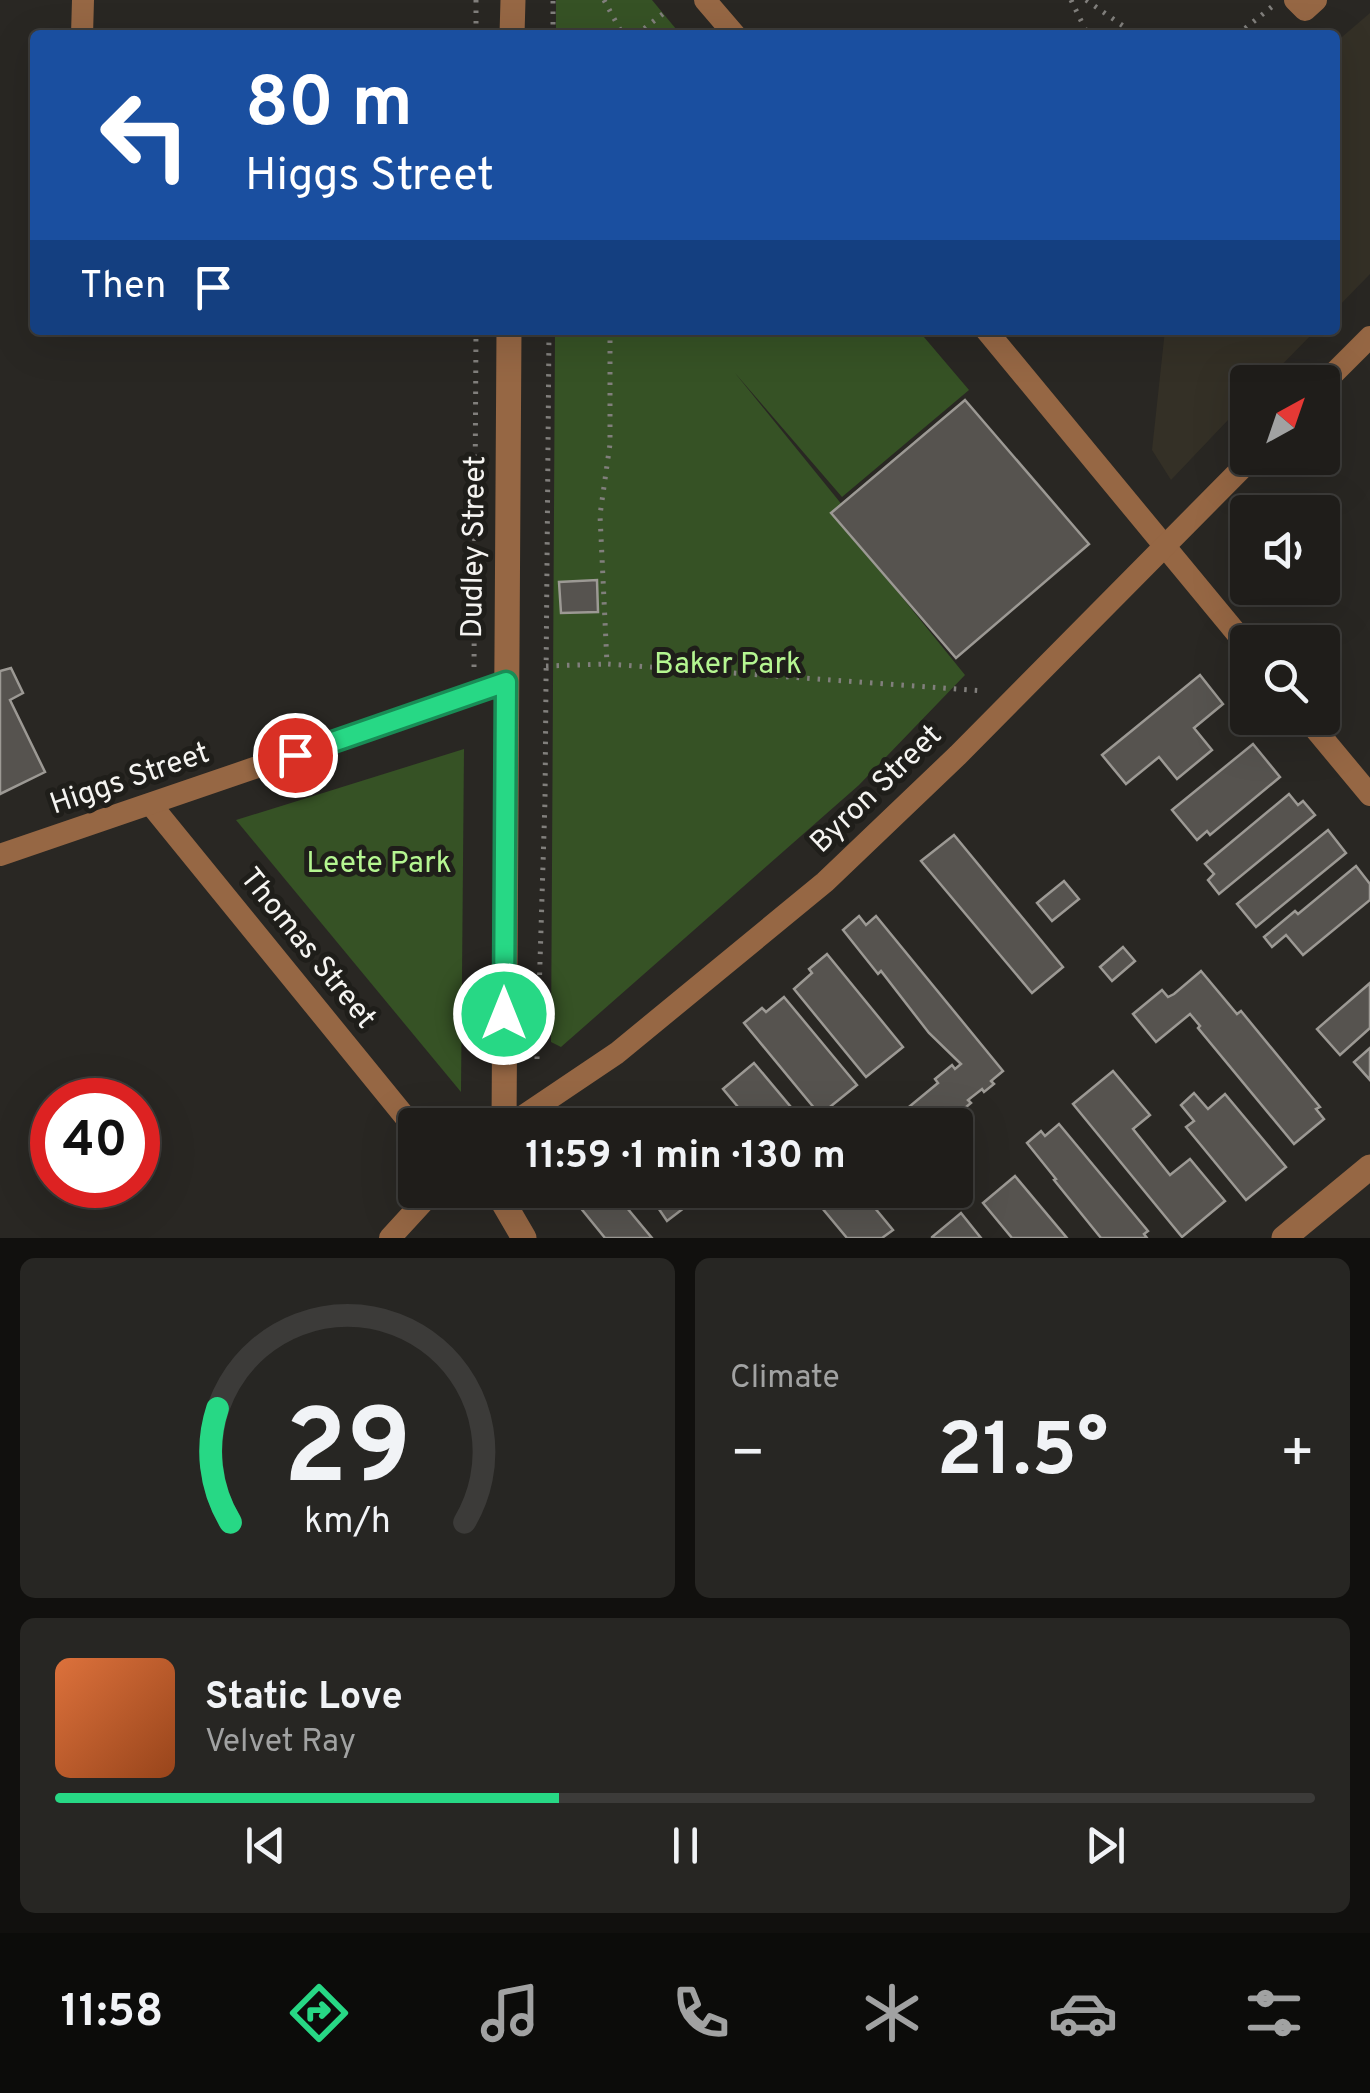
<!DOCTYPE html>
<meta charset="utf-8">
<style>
:root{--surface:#1f1d1a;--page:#272623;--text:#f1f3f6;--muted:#a1a2a2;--line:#3c3b39;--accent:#27d885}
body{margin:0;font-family:Overpass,sans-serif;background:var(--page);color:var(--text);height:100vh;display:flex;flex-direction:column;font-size:38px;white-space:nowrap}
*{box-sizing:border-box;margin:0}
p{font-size:32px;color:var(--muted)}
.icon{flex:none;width:55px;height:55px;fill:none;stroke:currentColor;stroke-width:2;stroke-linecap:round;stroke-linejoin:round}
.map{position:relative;height:1238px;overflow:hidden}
.details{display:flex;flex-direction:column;gap:20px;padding:20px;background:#11100e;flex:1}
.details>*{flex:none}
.banner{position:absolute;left:30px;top:30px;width:1310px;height:305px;border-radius:10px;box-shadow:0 10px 40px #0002,0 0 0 2px var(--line);background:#1a4fa0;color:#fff;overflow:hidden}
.needle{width:65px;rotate:40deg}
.fabs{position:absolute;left:1230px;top:365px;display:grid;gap:20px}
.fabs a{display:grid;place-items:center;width:110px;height:110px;border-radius:10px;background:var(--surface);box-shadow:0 10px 40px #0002,0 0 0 2px var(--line);font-size:50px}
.speed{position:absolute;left:30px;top:1078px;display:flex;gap:20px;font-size:50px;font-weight:700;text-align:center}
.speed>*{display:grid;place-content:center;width:130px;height:130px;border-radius:50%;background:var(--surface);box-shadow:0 10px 40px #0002,0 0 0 2px var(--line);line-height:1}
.speed .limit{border:15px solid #d22;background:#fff;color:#111}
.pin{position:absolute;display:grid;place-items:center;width:85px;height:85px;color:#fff;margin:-42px;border:5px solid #fff;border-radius:50%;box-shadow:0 2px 10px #0007}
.me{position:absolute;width:110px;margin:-55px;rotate:0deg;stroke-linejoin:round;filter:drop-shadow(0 0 8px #0008)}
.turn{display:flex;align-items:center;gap:35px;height:210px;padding:0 50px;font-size:45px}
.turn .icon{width:130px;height:130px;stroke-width:2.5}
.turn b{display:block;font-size:70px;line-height:85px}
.then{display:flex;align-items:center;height:95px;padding:0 50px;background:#0003;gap:20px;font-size:38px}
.big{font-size:75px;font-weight:700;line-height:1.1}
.details .card{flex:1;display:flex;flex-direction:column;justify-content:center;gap:15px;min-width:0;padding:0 35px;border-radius:15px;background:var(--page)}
.details .dial{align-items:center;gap:0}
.dial svg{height:260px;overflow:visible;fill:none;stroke:var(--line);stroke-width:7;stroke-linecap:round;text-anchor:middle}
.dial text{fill:var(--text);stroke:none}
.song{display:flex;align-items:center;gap:30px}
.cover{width:120px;height:120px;border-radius:15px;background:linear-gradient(135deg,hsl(20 70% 55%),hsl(20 70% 35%))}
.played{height:10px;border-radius:5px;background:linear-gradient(90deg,var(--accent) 40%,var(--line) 40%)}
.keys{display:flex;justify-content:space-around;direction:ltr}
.heat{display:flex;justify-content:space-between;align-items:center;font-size:55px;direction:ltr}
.details .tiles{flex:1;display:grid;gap:20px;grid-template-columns:1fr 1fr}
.card:last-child{grid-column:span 2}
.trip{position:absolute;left:398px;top:1108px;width:575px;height:100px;border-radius:10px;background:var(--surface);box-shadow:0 10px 40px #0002,0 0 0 2px var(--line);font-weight:700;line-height:100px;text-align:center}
.dock{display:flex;height:160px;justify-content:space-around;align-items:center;background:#0c0c0a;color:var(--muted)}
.dock .icon{width:70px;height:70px}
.dock .on{color:var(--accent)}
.dock b{font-size:45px;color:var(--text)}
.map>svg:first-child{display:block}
.built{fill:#343026}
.green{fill:#365225}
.building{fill:#56534f;stroke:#9c9994;stroke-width:2.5}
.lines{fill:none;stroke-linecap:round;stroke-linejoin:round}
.path{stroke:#817f7c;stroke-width:5;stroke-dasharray:2.5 8;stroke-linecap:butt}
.minor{stroke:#966744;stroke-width:22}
.tertiary{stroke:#966744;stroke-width:25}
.route-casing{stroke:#198c56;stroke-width:25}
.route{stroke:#27d885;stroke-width:18}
.labels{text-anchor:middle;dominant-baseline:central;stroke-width:10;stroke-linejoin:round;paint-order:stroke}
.street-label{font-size:30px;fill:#f5f4f1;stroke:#1f1e1a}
.park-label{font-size:30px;fill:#b5f691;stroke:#1f1e1a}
</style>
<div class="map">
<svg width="1370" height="1238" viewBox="0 0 1370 1238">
<rect width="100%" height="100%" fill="#292723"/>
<g class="built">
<polygon points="1370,13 1370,274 1335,310 1335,43"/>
<polygon points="1165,330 1316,330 1265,382 1248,382 1247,400 1171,480 1152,450"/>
</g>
<g class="green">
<polygon points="556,0 652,0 681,35 556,35"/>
<polygon points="555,330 918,330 969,390 842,497 735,373 856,522 850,533 965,675 859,785 561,1047 551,1042"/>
<polygon points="464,749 461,1092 236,820"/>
</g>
<g class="building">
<polygon points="965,400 1089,544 956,658 831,513"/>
<polygon points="597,580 598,612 561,613 559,582"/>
<polygon points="11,668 23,693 10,700 45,772 0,794 0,671"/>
<polygon points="1200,675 1223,704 1194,728 1212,750 1177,779 1159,757 1126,784 1102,755"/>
<polygon points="1253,744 1280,777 1210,835 1207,831 1197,840 1172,810"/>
<polygon points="1289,794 1298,805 1303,801 1315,815 1219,894 1208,880 1214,874 1205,864"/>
<polygon points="1328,830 1346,853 1256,927 1237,904"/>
<polygon points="954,835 1063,967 1032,993 921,861"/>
<polygon points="1356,866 1370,884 1370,900 1303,955 1286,935 1272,947 1264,937 1295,911 1298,914"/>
<polygon points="1064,881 1079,899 1052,921 1037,903"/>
<polygon points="859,916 866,925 876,916 1003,1071 991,1081 994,1084 984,1092 982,1089 968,1100 971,1103 960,1112 957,1108 937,1125 887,1125 938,1083 935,1079 952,1065 955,1069 961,1064 929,1033 881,971 878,974 843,930"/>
<polygon points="1123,947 1135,961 1112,981 1100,967"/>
<polygon points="827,954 903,1047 866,1077 794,989 812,973 809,969"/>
<polygon points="1201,971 1237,1014 1241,1011 1320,1107 1316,1109 1324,1119 1294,1144 1198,1028 1200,1026 1190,1014 1156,1042 1133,1014 1162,990 1168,997 1174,994"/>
<polygon points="1370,983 1370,1028 1340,1055 1317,1029"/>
<polygon points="784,997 857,1085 820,1115 744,1023 762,1008 766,1012"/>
<polygon points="1370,1048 1370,1080 1354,1062"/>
<polygon points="754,1063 806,1125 753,1125 723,1089"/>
<polygon points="1113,1071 1150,1115 1133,1129 1170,1175 1190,1159 1225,1201 1182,1237 1073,1104"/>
<polygon points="1194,1093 1208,1109 1225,1094 1286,1167 1246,1200 1186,1127 1194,1121 1181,1105"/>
<polygon points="1059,1124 1148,1231 1144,1234 1147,1238 1101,1238 1054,1180 1056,1179 1027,1143 1041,1131 1045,1136"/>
<polygon points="1015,1176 1067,1238 1012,1238 983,1203"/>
<polygon points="566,1190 612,1190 652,1238 605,1238"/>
<polygon points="646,1190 684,1190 693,1201 667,1221"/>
<polygon points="807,1190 860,1190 893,1230 882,1238 847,1238"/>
<polygon points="961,1213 981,1238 932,1238 932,1237"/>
</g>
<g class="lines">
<g class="path">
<polyline points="476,0 476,35"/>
<polyline points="604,0 623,35"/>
<polyline points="1071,0 1088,35"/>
<polyline points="1086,0 1136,35"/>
<polyline points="553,35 553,0"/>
<polyline points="636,35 669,9"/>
<polyline points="1237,35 1274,5"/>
<polyline points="610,330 610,444 600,515 607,664 985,691"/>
<polyline points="546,666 607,664"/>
<polyline points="474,667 476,330"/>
<polyline points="537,1059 545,800 549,330"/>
</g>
<g class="minor">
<polyline points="705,0 735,35"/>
<polyline points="1295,0 1305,10 1316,0"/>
<polyline points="82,35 83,0"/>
<polyline points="986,330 1248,647"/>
<polyline points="1322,385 1370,337"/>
<polyline points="1306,718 1370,795"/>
<polyline points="152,806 415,1129"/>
<polyline points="0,855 506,682"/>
<polyline points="510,1125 617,1053 825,882 958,755 1252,458"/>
<polyline points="390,1238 434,1190"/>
</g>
<g class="tertiary">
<polyline points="512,35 513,0"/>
<polyline points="504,1125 509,330"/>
<polyline points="496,1190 524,1238"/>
<polyline points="1284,1238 1370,1167"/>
</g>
</g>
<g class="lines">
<defs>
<polyline id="route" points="295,755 506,682 504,1014"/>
</defs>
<use href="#route" class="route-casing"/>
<use href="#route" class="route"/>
</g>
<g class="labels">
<g class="street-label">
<text transform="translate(475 547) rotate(-89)">Dudley Street</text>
<text transform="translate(130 780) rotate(-19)">Higgs Street</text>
<text transform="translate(877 790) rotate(-44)">Byron Street</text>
<text transform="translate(307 949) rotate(51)">Thomas Street</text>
</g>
<g class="park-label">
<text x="728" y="665">Baker Park</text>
<text x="379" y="864">Leete Park</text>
</g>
</g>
</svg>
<div class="fabs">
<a><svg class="needle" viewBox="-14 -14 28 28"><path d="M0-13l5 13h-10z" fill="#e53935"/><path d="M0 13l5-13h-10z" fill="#a1a2a2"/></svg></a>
<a><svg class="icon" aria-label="sound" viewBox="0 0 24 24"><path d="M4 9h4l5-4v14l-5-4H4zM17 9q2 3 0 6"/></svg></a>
<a><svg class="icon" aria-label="search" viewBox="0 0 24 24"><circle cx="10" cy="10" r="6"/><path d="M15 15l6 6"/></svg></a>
</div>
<div class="speed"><div class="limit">40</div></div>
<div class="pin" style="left:295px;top:755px;background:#d93025"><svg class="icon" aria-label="arrive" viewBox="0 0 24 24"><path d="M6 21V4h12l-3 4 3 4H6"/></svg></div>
<svg class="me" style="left:504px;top:1014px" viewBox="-20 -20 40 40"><circle r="17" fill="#27d885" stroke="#fff" stroke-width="3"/><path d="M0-11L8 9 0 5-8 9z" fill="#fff"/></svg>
<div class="trip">11:59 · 1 min · 130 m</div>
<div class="banner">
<div class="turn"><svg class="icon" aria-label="left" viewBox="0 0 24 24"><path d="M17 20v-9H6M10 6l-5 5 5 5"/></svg><div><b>80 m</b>Higgs Street</div></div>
<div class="then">Then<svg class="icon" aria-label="arrive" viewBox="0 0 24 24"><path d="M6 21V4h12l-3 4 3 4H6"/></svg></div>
</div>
</div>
<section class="details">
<div class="tiles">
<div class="card dial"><svg viewBox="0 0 100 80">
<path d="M14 69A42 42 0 1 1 86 69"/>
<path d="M14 69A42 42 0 0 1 10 34" stroke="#27d885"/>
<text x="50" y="56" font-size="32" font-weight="700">29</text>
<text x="50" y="72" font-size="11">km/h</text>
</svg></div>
<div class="card"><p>Climate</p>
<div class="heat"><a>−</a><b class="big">21.5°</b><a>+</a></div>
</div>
<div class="card">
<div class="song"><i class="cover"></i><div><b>Static Love</b><p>Velvet Ray</p></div></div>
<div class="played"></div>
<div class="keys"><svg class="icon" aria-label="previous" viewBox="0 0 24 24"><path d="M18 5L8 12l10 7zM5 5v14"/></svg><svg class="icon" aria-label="pause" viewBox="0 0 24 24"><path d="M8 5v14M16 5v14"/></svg><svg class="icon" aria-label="next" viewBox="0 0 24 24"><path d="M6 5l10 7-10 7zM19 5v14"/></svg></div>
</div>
</div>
</section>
<nav class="dock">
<b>11:58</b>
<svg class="icon on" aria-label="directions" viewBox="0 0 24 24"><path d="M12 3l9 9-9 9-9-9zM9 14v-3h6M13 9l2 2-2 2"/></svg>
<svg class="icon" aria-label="music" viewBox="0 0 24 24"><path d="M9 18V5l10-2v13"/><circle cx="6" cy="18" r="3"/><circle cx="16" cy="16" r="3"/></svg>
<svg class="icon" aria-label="phone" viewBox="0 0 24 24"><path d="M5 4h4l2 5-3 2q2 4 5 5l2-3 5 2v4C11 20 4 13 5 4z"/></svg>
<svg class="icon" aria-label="climate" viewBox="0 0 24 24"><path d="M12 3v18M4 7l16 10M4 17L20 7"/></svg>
<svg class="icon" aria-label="car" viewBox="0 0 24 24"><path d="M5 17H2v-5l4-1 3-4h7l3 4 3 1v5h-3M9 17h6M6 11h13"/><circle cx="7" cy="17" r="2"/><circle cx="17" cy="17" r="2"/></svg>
<svg class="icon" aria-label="filters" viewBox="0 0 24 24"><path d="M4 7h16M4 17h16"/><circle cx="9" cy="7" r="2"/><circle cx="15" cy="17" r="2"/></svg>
</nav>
